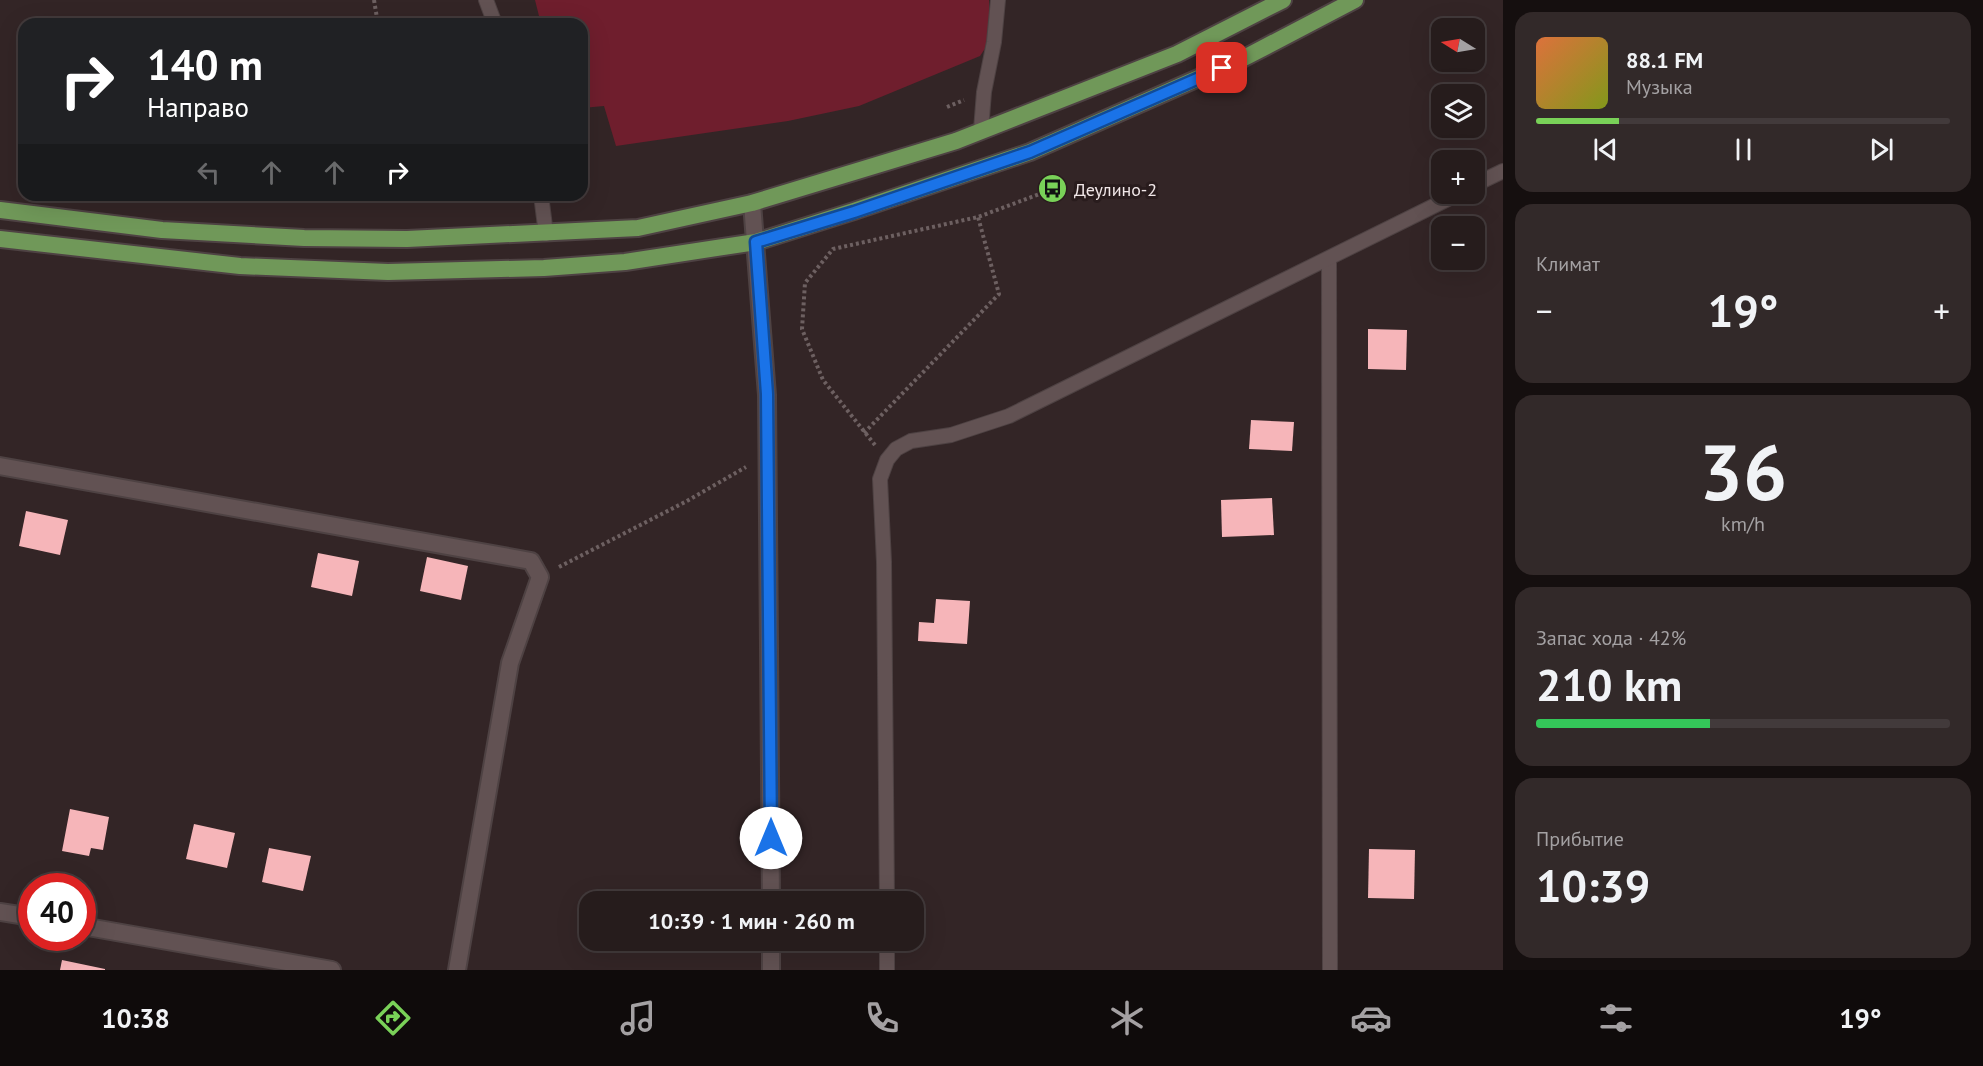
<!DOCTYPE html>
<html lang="ru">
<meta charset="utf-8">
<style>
:root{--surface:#261c1c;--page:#322929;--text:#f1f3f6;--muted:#a4a1a3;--line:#423a3b;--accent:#79d158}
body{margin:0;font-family:"PT Sans",sans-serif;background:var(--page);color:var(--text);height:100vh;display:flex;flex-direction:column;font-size:22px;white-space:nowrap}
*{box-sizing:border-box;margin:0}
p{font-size:20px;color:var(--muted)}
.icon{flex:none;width:33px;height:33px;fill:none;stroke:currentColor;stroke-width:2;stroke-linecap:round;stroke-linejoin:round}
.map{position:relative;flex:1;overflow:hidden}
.drawer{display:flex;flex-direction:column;gap:12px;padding:12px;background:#150f0f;width:480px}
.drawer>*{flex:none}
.guide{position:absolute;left:18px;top:18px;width:570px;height:183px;border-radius:18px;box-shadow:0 6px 24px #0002,0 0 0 2px var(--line);background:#202124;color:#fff;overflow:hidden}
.needle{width:39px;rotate:281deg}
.controls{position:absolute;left:1431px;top:18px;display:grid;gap:12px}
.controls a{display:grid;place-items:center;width:54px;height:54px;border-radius:12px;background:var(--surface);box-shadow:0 6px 24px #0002,0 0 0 2px var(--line);font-size:30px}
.speed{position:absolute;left:18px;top:873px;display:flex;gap:12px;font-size:30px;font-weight:700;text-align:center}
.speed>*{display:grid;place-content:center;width:78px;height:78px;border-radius:50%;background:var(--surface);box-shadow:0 6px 24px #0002,0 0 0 2px var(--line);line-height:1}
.speed .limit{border:9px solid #d22;background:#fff;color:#111}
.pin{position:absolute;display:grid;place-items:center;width:51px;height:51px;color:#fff;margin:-26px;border-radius:12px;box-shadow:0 3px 9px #0006}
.me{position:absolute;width:66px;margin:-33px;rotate:0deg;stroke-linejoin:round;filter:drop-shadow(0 0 4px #0008)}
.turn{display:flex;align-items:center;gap:21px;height:126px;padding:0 30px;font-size:27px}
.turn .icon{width:78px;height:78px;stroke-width:2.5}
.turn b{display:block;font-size:42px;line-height:51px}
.lanes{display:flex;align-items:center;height:57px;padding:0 30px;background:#0003;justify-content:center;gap:30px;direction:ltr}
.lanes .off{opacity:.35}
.big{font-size:45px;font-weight:700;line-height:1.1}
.drawer .tile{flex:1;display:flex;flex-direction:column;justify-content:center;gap:9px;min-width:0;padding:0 21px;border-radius:18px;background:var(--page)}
.drawer .dial{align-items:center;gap:0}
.dial b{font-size:78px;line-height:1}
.song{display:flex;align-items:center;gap:18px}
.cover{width:72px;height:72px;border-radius:9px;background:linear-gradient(135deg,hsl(20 70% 55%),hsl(70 70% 35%))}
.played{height:6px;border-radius:3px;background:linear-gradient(90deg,var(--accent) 20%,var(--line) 20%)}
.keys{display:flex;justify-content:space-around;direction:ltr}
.heat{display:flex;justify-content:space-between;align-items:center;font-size:33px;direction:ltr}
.charge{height:9px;border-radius:4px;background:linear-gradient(90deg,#34c759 42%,var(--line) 0)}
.trip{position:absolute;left:579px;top:891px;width:345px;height:60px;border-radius:18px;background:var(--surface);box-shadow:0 6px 24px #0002,0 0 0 2px var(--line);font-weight:700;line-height:60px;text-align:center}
.tab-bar{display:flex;height:96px;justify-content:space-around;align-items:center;background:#0f0b0b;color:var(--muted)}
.tab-bar .icon{width:42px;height:42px}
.tab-bar .on{color:var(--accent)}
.tab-bar b{font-size:27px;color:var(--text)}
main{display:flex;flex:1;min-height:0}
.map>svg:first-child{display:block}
.green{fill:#6f1e2d}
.building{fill:#f6b5b9}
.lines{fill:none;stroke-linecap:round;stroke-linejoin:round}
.service-casing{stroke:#4e4243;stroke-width:16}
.minor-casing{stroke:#4e4243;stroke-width:20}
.tertiary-casing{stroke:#4e4243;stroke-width:20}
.primary-casing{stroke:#4e4243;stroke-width:20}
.path{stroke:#6d6061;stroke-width:4;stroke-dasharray:3 3;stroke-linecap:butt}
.service{stroke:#625253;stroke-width:14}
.minor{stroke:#625253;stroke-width:16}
.tertiary{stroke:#625253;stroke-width:16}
.primary{stroke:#709859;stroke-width:16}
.route-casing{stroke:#114b97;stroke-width:15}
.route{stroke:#1a73e8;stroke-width:10}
.labels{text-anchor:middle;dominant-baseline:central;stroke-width:6;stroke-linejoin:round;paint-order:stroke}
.poi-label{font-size:18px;fill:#f1e7e8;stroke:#291c1d;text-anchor:start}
</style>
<main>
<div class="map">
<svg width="1503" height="970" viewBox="0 0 1503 970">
<rect width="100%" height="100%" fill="#332526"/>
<polygon class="green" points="535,0 989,0 990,41 980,56 859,106 788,121 616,146 604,106 582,108 582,24 541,24"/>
<g class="building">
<polygon points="1368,329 1407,330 1406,370 1368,369"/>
<polygon points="1251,420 1294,422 1292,451 1249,449"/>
<polygon points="1272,498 1274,535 1222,537 1221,500"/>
<polygon points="26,511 68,520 60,555 19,546"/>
<polygon points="318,553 359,561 352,596 311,587"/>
<polygon points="427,557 468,566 461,600 420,591"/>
<polygon points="936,599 970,601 967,644 918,641 919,622 934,623"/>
<polygon points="70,809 109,817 103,850 91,848 89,856 62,851"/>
<polygon points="194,824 235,833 227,868 186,859"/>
<polygon points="269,848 311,856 303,891 262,882"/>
<polygon points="1369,849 1415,850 1414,899 1368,898"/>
<polygon points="62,960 105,969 105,970 60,970"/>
</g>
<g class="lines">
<defs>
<g id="service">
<polyline points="486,0 495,24"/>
<polyline points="981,130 984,92 994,42 998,0"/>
<polyline points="1474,185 1503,171"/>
<polyline points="541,195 546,234"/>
<polyline points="1329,259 1330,970"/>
<polyline points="887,902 884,562 880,479 887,460 896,449 911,441 951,435 1009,416 1458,194"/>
<polyline points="887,940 887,970"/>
</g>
<g id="minor">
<polyline points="0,466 531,561 540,577 510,663 457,970"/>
<polyline points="0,912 32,917"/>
<polyline points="82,926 332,970"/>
</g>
<g id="tertiary">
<polyline points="752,203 767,395 771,902"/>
<polyline points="771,940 771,970"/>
</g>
<g id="primary">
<polyline points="0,210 162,230 304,238 407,239 638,228 752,203 956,141 1177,54 1283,0"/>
<polyline points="0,239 240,266 388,272 544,268 625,262 756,242 854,211 1030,152 1244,58 1355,0"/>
</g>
</defs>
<use href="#service" class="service-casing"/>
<use href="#minor" class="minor-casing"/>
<use href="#tertiary" class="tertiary-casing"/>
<use href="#primary" class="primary-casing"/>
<g class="path">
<polyline points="374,0 378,24"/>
<polyline points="947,107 964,100"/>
<polyline points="864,433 999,294 978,217"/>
<polyline points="875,445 823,380 802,329 805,283 833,249 978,217 1053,189"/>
<polyline points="559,567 685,502 746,467"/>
</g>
<use href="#service" class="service"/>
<use href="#minor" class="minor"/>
<use href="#tertiary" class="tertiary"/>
<use href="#primary" class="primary"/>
</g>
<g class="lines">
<defs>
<polyline id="route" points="771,838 767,394 756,242 854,212 1030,152 1222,68"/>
</defs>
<use href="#route" class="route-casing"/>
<use href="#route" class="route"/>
</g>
<defs>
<symbol id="bus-disc" viewBox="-11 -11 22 22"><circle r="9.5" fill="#79d158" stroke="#291c1d"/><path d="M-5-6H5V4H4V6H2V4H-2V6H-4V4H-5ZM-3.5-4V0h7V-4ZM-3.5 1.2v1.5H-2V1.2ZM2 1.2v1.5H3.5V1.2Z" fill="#111"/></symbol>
</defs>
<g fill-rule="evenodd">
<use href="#bus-disc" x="1036" y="172" width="33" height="33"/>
</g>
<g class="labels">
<g class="poi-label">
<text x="1074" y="189">Деулино-2</text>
</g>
</g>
</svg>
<div class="controls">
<a><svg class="needle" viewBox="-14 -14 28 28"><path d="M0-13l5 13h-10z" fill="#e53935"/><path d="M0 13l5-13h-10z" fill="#a4a1a3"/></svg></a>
<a><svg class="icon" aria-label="layers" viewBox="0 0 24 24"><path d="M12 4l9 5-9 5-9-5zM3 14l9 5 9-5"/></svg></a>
<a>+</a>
<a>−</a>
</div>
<div class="speed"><div class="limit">40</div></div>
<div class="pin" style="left:1222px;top:68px;background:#d93025"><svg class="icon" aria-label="arrive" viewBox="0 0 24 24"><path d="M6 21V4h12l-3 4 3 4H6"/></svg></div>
<svg class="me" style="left:771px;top:838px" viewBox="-20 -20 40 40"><circle r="19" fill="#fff"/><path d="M0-13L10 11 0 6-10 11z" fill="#1a73e8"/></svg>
<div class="trip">10:39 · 1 мин · 260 m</div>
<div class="guide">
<div class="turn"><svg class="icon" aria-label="right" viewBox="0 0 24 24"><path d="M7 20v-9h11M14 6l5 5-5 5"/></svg><div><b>140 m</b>Направо</div></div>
<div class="lanes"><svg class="icon off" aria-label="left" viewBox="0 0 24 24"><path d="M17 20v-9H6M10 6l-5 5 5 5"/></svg><svg class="icon off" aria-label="ahead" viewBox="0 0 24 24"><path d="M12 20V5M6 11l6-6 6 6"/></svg><svg class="icon off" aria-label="ahead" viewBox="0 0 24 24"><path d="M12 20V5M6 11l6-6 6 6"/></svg><svg class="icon" aria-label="right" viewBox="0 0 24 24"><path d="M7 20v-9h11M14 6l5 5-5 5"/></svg></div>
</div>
</div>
<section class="drawer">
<div class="tile">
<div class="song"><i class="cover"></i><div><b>88.1 FM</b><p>Музыка</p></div></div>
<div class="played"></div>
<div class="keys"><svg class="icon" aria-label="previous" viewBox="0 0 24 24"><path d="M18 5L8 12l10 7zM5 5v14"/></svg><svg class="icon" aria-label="pause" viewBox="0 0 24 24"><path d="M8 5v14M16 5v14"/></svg><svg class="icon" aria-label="next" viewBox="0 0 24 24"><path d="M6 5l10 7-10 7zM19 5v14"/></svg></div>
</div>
<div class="tile"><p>Климат</p>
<div class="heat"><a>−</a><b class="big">19°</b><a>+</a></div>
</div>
<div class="tile dial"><b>36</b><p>km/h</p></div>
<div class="tile"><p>Запас хода · 42%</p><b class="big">210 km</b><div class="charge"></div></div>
<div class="tile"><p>Прибытие</p><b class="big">10:39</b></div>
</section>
</main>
<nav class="tab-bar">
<b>10:38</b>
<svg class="icon on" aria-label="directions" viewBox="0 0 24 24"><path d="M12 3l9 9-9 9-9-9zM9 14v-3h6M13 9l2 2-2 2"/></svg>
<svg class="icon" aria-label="music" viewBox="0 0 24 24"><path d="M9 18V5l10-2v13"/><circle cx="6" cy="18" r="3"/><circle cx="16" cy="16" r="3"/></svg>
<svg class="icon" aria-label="phone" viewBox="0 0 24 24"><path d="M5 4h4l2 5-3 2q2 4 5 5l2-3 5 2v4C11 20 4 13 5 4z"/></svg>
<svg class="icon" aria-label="climate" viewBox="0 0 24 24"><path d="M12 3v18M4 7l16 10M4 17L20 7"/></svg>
<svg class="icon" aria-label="car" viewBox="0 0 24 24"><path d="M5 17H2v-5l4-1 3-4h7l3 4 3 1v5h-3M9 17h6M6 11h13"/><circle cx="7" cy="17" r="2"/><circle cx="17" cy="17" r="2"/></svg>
<svg class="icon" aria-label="filters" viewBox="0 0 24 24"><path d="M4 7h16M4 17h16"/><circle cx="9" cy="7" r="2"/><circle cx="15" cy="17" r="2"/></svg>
<b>19°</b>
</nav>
